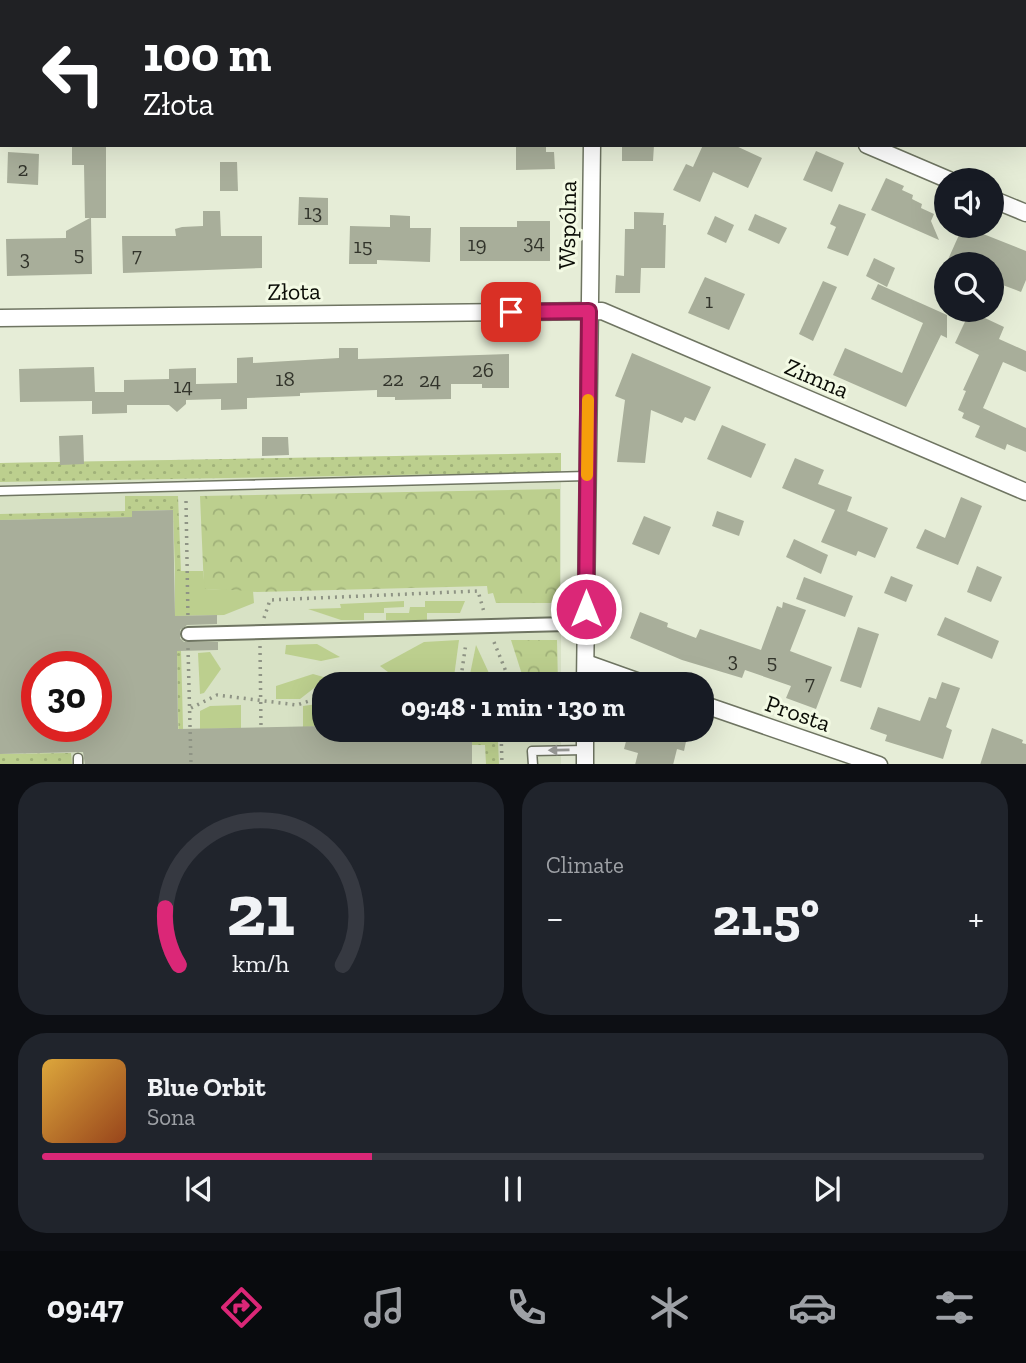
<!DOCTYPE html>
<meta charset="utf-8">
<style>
:root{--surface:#171b24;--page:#20242c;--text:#f1f3f6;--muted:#9ea1a6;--line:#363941;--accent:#db2777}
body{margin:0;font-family:"Zilla Slab",serif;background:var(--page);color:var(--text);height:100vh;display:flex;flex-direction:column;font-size:26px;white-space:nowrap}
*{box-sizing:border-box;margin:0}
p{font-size:23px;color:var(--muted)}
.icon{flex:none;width:38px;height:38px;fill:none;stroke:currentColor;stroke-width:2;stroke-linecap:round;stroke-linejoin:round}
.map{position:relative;height:764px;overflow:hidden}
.details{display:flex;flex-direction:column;gap:18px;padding:18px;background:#0d0f14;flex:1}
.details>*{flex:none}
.hud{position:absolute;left:0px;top:0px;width:1027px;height:147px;box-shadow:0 7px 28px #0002;background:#202124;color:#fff;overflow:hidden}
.buttons{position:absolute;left:934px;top:168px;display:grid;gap:14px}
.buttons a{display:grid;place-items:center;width:70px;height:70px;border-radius:50%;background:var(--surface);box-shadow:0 7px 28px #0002;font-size:35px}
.speed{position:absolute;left:21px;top:651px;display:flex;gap:14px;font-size:35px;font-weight:700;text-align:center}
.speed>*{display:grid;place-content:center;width:91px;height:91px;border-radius:50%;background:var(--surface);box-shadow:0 7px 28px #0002;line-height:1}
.speed .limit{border:10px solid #d22;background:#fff;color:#111}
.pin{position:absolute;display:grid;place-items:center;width:60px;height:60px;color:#fff;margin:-30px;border-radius:14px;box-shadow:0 4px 10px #0006}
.me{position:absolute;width:77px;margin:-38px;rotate:0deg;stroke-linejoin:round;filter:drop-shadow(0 0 5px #0008)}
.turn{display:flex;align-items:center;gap:24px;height:147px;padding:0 28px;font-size:32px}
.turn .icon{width:91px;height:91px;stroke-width:2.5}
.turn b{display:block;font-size:49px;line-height:60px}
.big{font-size:52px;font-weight:700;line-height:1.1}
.details .widget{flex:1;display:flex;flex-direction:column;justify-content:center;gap:10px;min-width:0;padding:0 24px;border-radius:28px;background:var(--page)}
.details .dial{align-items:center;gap:0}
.dial svg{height:182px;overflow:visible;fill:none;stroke:var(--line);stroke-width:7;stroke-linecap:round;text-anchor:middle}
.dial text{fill:var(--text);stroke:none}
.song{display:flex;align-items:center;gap:21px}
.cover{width:84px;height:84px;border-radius:10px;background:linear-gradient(135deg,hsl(40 70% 55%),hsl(20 70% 35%))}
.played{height:7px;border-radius:4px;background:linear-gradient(90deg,var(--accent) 35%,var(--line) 35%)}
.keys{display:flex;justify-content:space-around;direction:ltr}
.heat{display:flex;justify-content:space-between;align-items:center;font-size:38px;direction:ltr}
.details .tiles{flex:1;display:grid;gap:18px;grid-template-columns:1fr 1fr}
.widget:last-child{grid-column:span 2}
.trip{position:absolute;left:312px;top:672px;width:402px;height:70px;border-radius:28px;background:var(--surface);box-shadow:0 7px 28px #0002;font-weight:700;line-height:70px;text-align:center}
.menu{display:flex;height:112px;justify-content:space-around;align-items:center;background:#090b0e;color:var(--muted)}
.menu .icon{width:49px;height:49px}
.menu .active{color:var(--accent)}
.menu b{font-size:32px;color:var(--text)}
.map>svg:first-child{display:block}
.built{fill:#d8e2c5;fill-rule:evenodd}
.grass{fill:url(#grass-dots)}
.forest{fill:url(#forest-crowns)}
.garden{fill:#bccf8e}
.building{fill:#a8ae9a;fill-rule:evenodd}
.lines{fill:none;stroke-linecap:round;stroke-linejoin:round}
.service-casing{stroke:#6f7562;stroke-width:11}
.pedestrian-casing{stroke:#6f7562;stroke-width:16}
.minor-casing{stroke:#6f7562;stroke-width:19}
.path{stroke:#8f9485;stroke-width:3.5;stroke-dasharray:2 5;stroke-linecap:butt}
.service{stroke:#fff;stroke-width:8}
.pedestrian{stroke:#fff;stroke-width:12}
.minor{stroke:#fff;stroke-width:16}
.oneway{fill:#9d9e9b}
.route-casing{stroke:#8e194d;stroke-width:18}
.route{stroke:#db2777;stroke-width:12}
.slow{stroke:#f59e0b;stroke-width:12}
.labels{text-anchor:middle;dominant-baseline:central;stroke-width:6;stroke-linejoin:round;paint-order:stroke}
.number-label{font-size:21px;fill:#32342b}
.street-label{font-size:24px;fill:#0a0c06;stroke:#f3fae4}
</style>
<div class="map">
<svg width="1026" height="765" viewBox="0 0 1026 765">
<defs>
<pattern id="grass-dots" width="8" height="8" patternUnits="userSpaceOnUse" patternTransform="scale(1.75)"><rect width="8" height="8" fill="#bccf8e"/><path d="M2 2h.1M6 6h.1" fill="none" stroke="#a0b179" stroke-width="1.8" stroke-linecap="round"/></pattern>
<pattern id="forest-crowns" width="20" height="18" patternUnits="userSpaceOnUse" patternTransform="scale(1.75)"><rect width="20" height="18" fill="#bccf8e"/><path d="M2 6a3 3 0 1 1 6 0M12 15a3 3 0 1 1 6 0" fill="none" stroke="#a0b179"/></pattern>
</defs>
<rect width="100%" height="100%" fill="#e6edd7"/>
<path class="built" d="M561,453V684H324V730H561V764H0V463ZM37,667H96V726H37Z"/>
<g class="grass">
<polygon points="561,453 561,472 0,482 0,463"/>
<polygon points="125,496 178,496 181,571 175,571 173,510 133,511 132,517 0,520 0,514 125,511"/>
<polygon points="177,651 181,651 184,764 179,764"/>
<polygon points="472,732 498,741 499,764 486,764 485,745 472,745"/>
<polygon points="71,753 72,764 0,764 0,754"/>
</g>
<g class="forest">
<polygon points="560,489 560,603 496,603 493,593 488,594 487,586 257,592 204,589 200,496"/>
<polygon points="511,640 557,640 558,684 525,684"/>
</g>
<g class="garden">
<polygon points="175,571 203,571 205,589 253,591 254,603 224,615 175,616"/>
<polygon points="404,601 404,607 384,608 384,613 364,613 364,620 341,620 308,609 341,608 340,604"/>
<polygon points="425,601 465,601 460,613 427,613 427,620 386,620 386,613 409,613 410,607 425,607"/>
<polygon points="459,640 453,684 404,684 380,666 424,642"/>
<polygon points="317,644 340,657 321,661 285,654 286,645"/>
<polygon points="476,645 494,684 468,684"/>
<polygon points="210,652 221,669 204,693 200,694 198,653"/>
<polygon points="313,674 327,678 300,699 276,699 276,686"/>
<polygon points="324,703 324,726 303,727 303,706"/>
<polygon points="241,705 241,728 200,729 200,711 210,706"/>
</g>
<g class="building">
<polygon points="72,145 106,145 106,218 91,218 92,274 7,276 6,239 66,238 66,231 90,218 85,218 84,165 72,165"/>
<polygon points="516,145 546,145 546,152 554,152 555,169 516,170"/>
<polygon points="622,145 654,145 653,161 622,161"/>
<polygon points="703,145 734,145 762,158 748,188 713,172 700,202 673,190 686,164 693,167"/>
<polygon points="816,151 844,163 832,192 803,180"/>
<polygon points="8,152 39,154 38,185 7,183"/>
<polygon points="220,162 237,162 238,191 220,191"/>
<polygon points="886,178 904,186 902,190 913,195 912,199 922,204 921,208 934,214 931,221 939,240 871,210"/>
<polygon points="299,197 328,198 328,225 298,225"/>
<polygon points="839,204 866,214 848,256 827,248 836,227 830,224"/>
<polygon points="203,211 220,211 221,236 262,236 262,268 123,273 122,236 176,236 175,229 182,227 203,226"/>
<polygon points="634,212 664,213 663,225 666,225 665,268 641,268 640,293 615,293 616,275 624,276 625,229 634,229"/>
<polygon points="755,214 787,228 779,244 748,230"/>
<polygon points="390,215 410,216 410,228 431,228 430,262 377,260 377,264 349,264 350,226 390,227"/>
<polygon points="715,216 734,225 726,243 707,234"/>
<polygon points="517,221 550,221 550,261 460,261 460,227 517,227"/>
<polygon points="963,226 1026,251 1026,280 1021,292 992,281 992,264 946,264"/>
<polygon points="874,258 895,268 887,287 866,276"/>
<polygon points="705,277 745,294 729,330 688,313"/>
<polygon points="823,281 837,287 813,341 799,334"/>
<polygon points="878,284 947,315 947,338 941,335 906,407 833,375 845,348 902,373 923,323 871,299"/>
<polygon points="970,311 1004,327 999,339 1026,351 1026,372 1003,362 983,408 1026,428 1026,452 1007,444 1005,450 975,437 980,426 962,418 964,413 958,410 966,391 963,390 979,355 955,343"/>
<polygon points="339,348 358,348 358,359 509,354 509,388 482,388 482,384 451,384 451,399 395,400 395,397 377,397 377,390 300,393 300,396 247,398 247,409 221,410 221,399 186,400 186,404 177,412 169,405 127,405 127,413 92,414 92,401 20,402 19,369 94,367 95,392 124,392 124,380 169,379 169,369 196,368 196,384 237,383 237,358 253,357 253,363 339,358"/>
<polygon points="632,353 711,387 695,421 685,417 682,423 651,410 645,463 617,462 625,400 615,396"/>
<polygon points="722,425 766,444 751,478 707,459"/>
<polygon points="83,435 84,464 60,465 59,436"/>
<polygon points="262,437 288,437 289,455 262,456"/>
<polygon points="795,458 824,470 818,484 852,497 847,511 888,528 875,558 858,551 856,556 821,542 835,510 782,488"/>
<polygon points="961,497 982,506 958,565 916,548 925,529 945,538"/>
<path d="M173,510L175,616L217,615V624L187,625L180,630V638L184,642H218V650L177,651L178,729L324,726V730L472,732V765H85L83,752H79L0,754V520L132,517V511ZM37,667H96V726H37Z"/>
<polygon points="717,511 744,521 739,536 712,526"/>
<polygon points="644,516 671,527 659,555 632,544"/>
<polygon points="794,539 828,555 821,574 786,557"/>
<polygon points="977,566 1002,577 991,602 967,592"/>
<polygon points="891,576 913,585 906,602 884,593"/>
<polygon points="804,577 853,596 845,617 796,599"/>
<polygon points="783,602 806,610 790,651 832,667 816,709 786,698 791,686 745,670 742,678 682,660 630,638 640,612 668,623 667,627 696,638 700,629 761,650 777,606 782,608"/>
<polygon points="945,617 999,641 992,659 937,635"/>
<polygon points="858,627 879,634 861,688 840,681"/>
<polygon points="942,682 960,688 946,727 952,730 943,759 885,741 887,735 870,729 878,707 920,721 929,697 936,699"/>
<polygon points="992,728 1023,740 1022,743 1026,744 1026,765 980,765"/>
<polygon points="629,730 649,734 650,730 688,732 684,751 677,749 673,765 635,765 638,753 624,749"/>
</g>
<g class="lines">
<defs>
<g id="service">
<polyline points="0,491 587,476"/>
<polyline points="78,758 78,765"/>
<polyline points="533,765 532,751 585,750"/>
</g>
<polyline id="pedestrian" points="188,634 568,624"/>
<g id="minor">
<polyline points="165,0 165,2"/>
<polyline points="594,2 594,0"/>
<polyline points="0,78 2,77"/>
<polyline points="867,145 949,180"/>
<polyline points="992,199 1026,213"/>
<polyline points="0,318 602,311 1026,492"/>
<polyline points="586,663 645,684"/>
<polyline points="585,684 592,145"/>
<polyline points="702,704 879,765"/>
<polyline points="585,730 585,765"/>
</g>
</defs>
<use href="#service" class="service-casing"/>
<use href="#pedestrian" class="pedestrian-casing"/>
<use href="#minor" class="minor-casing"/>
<g class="path">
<polyline points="186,501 188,619"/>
<polyline points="264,618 270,600 478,591 484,612"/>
<polyline points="494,642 511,684"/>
<polyline points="260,646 261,728"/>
<polyline points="188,648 191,765"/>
<polyline points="460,684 466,643"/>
<polyline points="191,708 217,695 297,705 324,696"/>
<polyline points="501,730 502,765"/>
</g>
<use href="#service" class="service"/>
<use href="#pedestrian" class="pedestrian"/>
<use href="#minor" class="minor"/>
</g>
<defs><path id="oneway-solid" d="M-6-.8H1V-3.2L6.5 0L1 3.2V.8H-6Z" transform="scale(1.75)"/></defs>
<use class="oneway" href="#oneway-solid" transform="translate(559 750) rotate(179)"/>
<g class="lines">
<defs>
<polyline id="route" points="511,312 589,311 586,609"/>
</defs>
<use href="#route" class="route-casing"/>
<use href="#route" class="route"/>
<polyline class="slow" points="587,475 588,400"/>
</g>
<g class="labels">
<g class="number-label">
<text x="23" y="168">2</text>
<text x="313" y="211">13</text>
<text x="534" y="241">34</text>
<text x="477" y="243">19</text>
<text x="363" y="245">15</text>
<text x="79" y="253">5</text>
<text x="137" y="254">7</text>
<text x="25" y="257">3</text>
<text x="709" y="300">1</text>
<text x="483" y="369">26</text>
<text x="285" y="378">18</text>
<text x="393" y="378">22</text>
<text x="430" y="379">24</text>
<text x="183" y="385">14</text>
<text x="733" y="659">3</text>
<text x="772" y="661">5</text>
<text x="810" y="682">7</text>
</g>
<g class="street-label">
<text transform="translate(567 225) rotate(-89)">Wspólna</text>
<text transform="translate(294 291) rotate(-1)">Złota</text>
<text transform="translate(817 378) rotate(23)">Zimna</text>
<text transform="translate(798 713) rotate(19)">Prosta</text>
</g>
</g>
</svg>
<div class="buttons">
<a><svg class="icon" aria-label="sound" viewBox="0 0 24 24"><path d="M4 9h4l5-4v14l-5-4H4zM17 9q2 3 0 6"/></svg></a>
<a><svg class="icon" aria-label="search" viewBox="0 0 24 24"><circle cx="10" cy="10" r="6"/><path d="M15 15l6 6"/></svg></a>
</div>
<div class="speed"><div class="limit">30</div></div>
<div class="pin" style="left:511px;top:312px;background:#d93025"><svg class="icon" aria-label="arrive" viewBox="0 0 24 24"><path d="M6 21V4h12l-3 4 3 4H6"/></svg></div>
<svg class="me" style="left:586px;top:609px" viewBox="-20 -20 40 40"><circle r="17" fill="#db2777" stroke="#fff" stroke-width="3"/><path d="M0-11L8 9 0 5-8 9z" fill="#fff"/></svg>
<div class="trip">09:48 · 1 min · 130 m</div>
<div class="hud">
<div class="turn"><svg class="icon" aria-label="left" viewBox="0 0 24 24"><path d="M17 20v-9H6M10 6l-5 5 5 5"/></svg><div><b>100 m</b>Złota</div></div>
</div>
</div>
<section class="details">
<div class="tiles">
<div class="widget dial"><svg viewBox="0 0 100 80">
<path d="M14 69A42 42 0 1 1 86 69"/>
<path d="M14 69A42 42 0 0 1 8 44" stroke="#db2777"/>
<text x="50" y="56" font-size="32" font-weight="700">21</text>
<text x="50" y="72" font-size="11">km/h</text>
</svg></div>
<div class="widget"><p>Climate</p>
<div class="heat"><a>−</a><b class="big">21.5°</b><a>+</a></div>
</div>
<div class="widget">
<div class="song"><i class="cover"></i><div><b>Blue Orbit</b><p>Sona</p></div></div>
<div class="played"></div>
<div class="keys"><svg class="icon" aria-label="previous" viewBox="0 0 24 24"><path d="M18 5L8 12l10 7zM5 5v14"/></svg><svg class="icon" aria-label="pause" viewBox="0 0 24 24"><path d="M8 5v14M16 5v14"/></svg><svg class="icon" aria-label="next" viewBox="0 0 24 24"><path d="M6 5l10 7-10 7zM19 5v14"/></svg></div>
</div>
</div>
</section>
<nav class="menu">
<b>09:47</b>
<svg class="icon active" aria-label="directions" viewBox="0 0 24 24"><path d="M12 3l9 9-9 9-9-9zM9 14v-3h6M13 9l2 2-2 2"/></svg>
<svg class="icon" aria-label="music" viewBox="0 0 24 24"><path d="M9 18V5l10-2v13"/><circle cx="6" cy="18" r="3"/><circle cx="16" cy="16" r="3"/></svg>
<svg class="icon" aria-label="phone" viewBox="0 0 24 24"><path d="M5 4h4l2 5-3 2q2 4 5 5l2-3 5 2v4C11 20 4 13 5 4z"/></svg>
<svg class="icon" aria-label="climate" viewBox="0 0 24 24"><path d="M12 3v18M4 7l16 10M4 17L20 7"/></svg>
<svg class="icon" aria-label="car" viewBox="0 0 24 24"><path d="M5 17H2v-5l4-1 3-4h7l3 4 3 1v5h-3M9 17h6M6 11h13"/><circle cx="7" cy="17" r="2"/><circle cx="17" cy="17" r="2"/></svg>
<svg class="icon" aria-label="filters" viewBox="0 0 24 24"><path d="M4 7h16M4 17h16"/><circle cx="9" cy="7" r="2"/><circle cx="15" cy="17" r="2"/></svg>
</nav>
